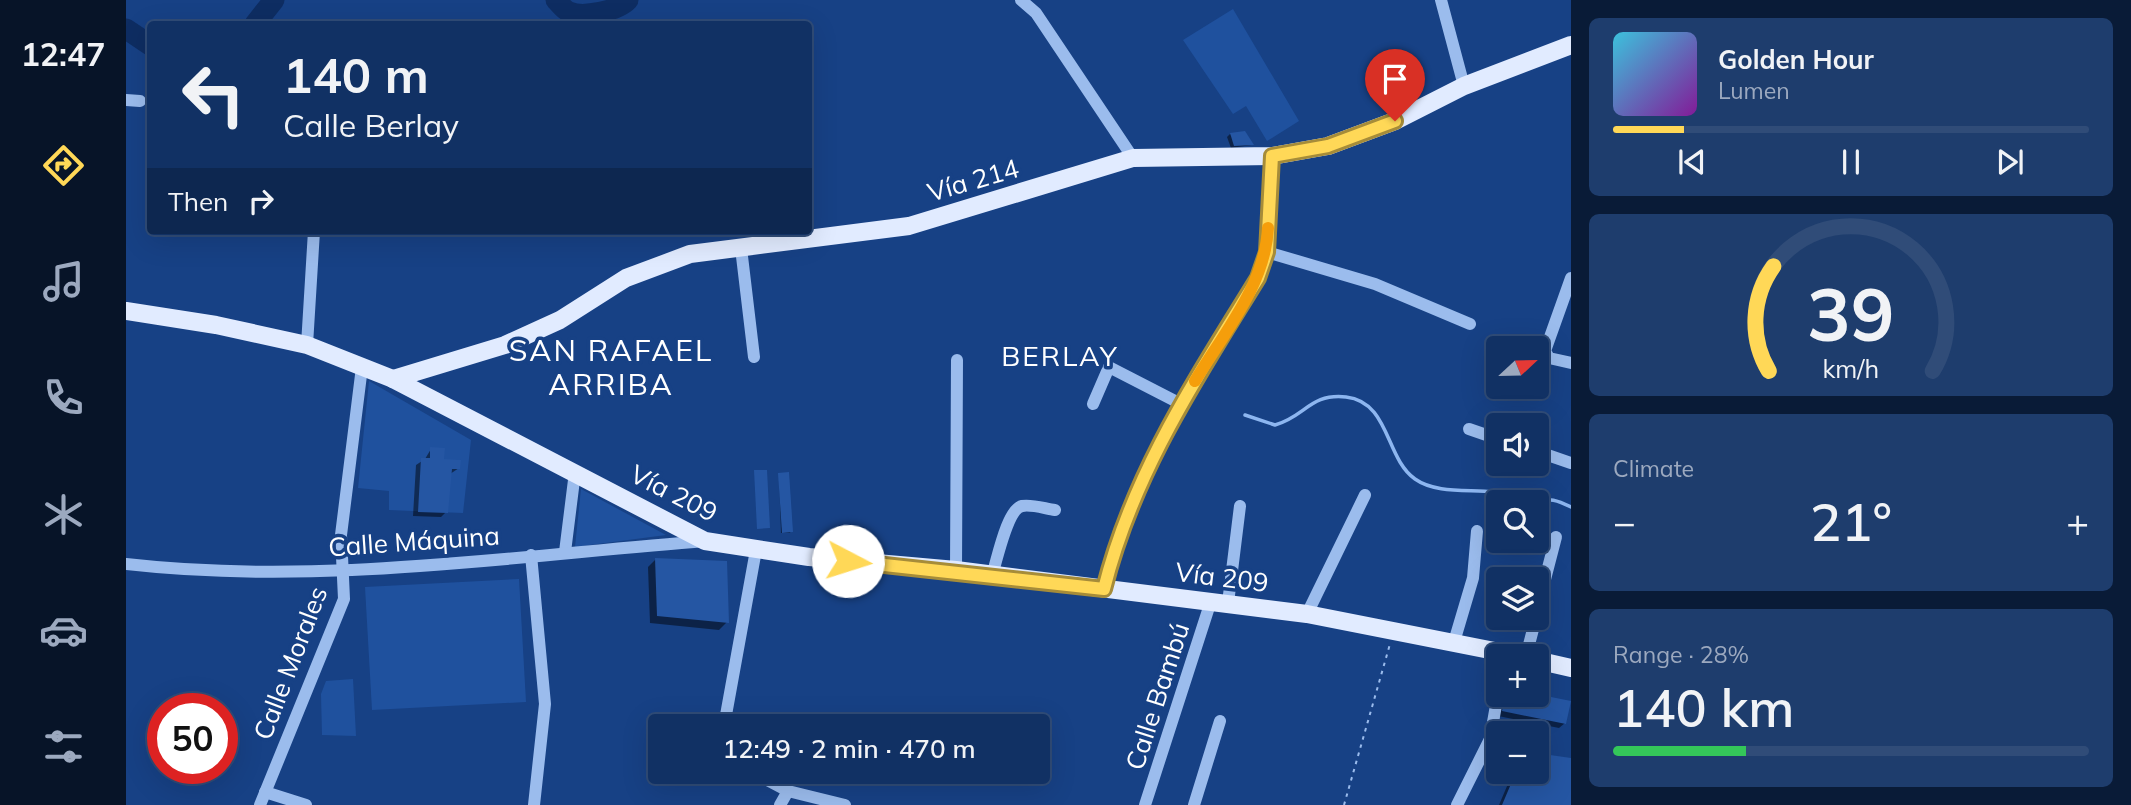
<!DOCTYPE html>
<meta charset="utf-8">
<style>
:root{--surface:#113164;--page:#1e3d6d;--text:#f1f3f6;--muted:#9ca9bf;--line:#304c78;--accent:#ffd857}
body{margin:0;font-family:Mulish,sans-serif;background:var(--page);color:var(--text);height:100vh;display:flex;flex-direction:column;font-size:26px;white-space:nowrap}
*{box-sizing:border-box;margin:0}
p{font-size:23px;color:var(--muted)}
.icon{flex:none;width:38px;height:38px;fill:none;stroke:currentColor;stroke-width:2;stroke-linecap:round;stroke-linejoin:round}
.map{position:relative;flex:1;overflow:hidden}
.sheet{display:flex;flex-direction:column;gap:18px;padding:18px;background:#091b37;width:560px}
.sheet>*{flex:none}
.hud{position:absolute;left:21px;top:21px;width:665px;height:214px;border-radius:7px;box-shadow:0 7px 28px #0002,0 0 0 2px var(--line);background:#113164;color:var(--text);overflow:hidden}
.needle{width:46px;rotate:68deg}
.tools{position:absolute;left:1360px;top:336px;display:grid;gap:14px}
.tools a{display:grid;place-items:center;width:63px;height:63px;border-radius:7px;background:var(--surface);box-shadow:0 7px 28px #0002,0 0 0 2px var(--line);font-size:35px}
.speed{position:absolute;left:21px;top:693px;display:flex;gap:14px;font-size:35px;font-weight:700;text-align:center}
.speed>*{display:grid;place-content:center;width:91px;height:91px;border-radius:50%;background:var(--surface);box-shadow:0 7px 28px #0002,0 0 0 2px var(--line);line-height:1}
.speed .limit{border:10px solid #d22;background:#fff;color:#111}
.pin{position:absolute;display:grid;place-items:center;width:60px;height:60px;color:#fff;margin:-72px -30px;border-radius:50% 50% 50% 0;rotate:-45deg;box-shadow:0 0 7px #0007}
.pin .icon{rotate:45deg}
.me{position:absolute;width:77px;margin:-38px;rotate:95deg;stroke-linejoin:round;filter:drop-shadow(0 0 5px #0008)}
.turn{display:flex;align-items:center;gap:24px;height:147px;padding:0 21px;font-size:32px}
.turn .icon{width:91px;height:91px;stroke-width:2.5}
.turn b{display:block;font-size:49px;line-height:60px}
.then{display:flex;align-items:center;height:66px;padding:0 21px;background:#0003;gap:14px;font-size:26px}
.big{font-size:52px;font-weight:600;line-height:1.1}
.sheet .widget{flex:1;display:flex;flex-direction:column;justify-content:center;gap:10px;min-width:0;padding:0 24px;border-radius:10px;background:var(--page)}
.sheet .dial{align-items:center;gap:0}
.dial svg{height:182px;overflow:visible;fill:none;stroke:var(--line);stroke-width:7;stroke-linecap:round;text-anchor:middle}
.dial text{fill:var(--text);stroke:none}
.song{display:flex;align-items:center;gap:21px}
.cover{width:84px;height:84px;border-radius:10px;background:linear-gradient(135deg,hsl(190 70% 55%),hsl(290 70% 35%))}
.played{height:7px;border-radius:4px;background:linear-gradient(90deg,var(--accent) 15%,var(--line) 15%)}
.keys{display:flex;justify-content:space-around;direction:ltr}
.heat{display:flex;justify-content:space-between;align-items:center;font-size:38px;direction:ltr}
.charge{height:10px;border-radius:5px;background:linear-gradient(90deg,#34c759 28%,var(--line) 0)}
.trip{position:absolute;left:522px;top:714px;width:402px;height:70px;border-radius:7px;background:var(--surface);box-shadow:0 7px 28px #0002,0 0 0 2px var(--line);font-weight:600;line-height:70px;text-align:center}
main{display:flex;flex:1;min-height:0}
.tabs{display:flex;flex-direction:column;width:126px;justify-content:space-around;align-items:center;background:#071428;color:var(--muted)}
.tabs .icon{width:49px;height:49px}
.tabs .current{color:var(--accent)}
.tabs b{font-size:32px;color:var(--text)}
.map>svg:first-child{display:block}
.green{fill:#1f519e}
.shadow{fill:#0007}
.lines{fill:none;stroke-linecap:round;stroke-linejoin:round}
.stream{stroke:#8db6f0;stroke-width:3.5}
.river{stroke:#0e2d62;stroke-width:21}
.building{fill:#2556a3}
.path{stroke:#9bbced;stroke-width:2;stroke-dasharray:3.5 5;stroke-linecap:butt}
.minor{stroke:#9bbced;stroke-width:12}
.major{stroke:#e1ebff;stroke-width:18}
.route-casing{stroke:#a68c39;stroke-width:18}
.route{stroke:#ffd857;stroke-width:12}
.slow{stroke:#f59e0b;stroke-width:12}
.labels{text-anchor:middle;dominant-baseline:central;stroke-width:7;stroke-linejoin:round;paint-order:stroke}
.street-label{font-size:26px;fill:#fff;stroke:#174185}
.neighbourhood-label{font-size:28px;letter-spacing:2px;fill:#fff;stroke:#174185}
.quarter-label{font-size:30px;letter-spacing:2px;fill:#fff;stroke:#174185}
</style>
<main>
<nav class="tabs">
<b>12:47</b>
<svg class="icon current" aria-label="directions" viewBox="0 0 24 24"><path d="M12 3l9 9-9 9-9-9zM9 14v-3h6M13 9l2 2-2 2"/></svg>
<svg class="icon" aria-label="music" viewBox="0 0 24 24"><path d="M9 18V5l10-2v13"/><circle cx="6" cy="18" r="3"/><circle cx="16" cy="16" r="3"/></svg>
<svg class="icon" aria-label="phone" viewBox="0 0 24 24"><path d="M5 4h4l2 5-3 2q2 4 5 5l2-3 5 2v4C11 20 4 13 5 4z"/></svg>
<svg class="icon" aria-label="climate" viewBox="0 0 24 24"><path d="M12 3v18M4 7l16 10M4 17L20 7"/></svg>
<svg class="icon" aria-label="car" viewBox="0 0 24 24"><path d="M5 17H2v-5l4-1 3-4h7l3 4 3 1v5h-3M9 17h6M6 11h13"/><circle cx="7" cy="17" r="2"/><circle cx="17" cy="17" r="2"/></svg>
<svg class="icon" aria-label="filters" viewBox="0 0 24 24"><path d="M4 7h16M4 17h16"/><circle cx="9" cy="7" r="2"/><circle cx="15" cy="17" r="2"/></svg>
</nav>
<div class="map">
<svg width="1445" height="805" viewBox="0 0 1445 805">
<rect width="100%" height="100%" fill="#174185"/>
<g class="green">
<polygon points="1107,9 1173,121 1141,141 1120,106 1107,114 1057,40"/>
<polygon points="243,381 345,440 337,513 263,510 263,491 232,488"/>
<polygon points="455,489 540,535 449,547"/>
<polygon points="393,579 400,702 246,710 239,587"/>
<polygon points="227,679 230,736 196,735 195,694 200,681"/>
</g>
<g class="shadow">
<polygon points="1104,134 1126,145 1105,148 1101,137"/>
<polygon points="305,449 316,460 333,468 324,474 320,512 315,517 287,516 290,465 299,459"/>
<polygon points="653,475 665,531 664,533 655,533"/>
<polygon points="530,559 601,622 593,630 524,623 522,567"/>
<polygon points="1376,695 1405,695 1439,723 1433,728 1372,716"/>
<polygon points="1410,754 1445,760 1445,805 1373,805 1387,772 1410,772"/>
</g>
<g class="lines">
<path class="stream" d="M1119,415L1149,425C1179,417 1184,393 1220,397C1264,402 1259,458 1289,479C1310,494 1344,489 1368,492C1379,493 1389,499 1399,500C1422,503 1419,494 1445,507"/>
<g class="river">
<path d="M430,0C433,3 438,10 443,12C457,18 492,11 502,0"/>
<polyline points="129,24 148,0"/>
<polyline points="0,29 24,45"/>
</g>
</g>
<g class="building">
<polygon points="1119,131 1128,145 1108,146 1104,133"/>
<polygon points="304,447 319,448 318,459 335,460 334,469 326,469 322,513 292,512 295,458 304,458"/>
<polygon points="628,470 641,470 644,528 631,529"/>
<polygon points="663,472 667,532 656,533 652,473"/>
<polygon points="529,558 601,561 603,623 531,616"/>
<polygon points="1410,694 1445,701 1440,724 1376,711 1379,695"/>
<polygon points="1410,753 1445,758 1445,805 1376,805 1390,772 1410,772"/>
</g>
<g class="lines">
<polyline class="path" points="1218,805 1264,644"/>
<g class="minor">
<polyline points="895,0 910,13 1007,158"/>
<polyline points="1315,0 1338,86"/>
<polyline points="0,100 14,101"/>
<polyline points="615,248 628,357"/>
<polyline points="1141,252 1249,284 1344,324"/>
<polyline points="1445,278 1419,351 1423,358 1445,363"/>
<polyline points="181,345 188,231"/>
<polyline points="967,404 983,367 1055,404"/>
<polyline points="1343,429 1372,439"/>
<polyline points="1410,451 1445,463"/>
<polyline points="439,552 449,472"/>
<polyline points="405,555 419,704 408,805"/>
<path d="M0,564C191,586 388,556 579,541"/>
<polyline points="830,570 831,360"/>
<path d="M866,575C871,561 881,509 896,506C906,504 920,509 929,510"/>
<path d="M978,588C1008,470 1069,381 1132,278L1141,252L1146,156"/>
<polyline points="1102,603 1114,506"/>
<polyline points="1181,614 1239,495"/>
<polyline points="1410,614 1430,537"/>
<polyline points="1328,642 1347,578 1351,531"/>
<polyline points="1400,656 1410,618"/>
<polyline points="598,726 630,550"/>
<polyline points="626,772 662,791 719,805"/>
<polyline points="139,792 180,805"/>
<polyline points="134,805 218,599 215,535 236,367"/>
<polyline points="654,805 662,791"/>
<polyline points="1019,805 1085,601"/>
<polyline points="1068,805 1094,721"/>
<polyline points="1331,805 1364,739 1372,694"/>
</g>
<g class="major">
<polyline points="0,311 90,325 181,345 267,379 579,541 683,557 830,570 1181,614 1394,656"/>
<polyline points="267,379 379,345 434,320 500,278 564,254 783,226 1007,158 1146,156 1202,146 1269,121 1338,86 1445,45"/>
<polyline points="1410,660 1445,668"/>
</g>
</g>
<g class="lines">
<defs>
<path id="route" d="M722,561L978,589C1007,473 1070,379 1132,278L1141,252L1146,156L1202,146L1269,121"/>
</defs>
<use href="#route" class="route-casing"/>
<use href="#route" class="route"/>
<path class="slow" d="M1069,381C1098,333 1139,285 1142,228"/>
</g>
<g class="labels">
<g class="street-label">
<text transform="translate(847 180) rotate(-16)">Vía 214</text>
<text transform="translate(548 493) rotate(27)">Vía 209</text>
<text transform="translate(288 541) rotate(-4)">Calle Máquina</text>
<text transform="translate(1096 577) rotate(7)">Vía 209</text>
<text transform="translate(164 663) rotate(-69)">Calle Morales</text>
<text transform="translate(1031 696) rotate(-72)">Calle Bambú</text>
</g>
<g class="neighbourhood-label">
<text x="934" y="355">BERLAY</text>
</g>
<g class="quarter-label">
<text x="485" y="350">SAN RAFAEL<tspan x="485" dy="34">ARRIBA</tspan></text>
</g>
</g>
</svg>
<div class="tools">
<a><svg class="needle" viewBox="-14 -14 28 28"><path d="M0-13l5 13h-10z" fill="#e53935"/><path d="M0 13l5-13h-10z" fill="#9ca9bf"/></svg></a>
<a><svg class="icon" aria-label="sound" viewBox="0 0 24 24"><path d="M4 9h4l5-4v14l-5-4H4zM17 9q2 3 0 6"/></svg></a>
<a><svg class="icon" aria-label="search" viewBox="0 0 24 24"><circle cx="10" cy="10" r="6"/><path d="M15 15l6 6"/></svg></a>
<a><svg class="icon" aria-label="layers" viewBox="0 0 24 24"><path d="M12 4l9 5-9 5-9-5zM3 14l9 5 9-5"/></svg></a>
<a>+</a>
<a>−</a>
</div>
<div class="speed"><div class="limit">50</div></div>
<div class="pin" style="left:1269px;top:121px;background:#d93025"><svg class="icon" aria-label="arrive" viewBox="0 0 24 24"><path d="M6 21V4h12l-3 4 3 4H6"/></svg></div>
<svg class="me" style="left:722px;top:561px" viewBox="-20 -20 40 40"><circle r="19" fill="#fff"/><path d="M0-13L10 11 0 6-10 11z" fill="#ffd857"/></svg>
<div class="trip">12:49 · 2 min · 470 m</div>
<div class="hud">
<div class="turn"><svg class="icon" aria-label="left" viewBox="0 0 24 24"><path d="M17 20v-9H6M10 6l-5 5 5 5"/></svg><div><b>140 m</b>Calle Berlay</div></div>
<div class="then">Then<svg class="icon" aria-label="right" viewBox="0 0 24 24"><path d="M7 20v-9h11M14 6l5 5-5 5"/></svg></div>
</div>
</div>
<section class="sheet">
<div class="widget">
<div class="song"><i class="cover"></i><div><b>Golden Hour</b><p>Lumen</p></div></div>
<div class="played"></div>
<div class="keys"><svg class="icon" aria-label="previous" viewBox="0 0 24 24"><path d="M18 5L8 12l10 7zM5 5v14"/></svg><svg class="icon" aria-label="pause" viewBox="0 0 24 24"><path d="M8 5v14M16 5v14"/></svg><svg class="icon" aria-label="next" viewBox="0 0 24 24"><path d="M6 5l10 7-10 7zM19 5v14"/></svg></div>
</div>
<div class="widget dial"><svg viewBox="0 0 100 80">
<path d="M14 69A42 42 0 1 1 86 69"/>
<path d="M14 69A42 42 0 0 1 16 23" stroke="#ffd857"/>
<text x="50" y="56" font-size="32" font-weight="700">39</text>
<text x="50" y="72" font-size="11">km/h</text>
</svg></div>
<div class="widget"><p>Climate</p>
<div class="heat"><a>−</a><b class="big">21°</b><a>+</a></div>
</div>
<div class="widget"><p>Range · 28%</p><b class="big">140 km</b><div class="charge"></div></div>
</section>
</main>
